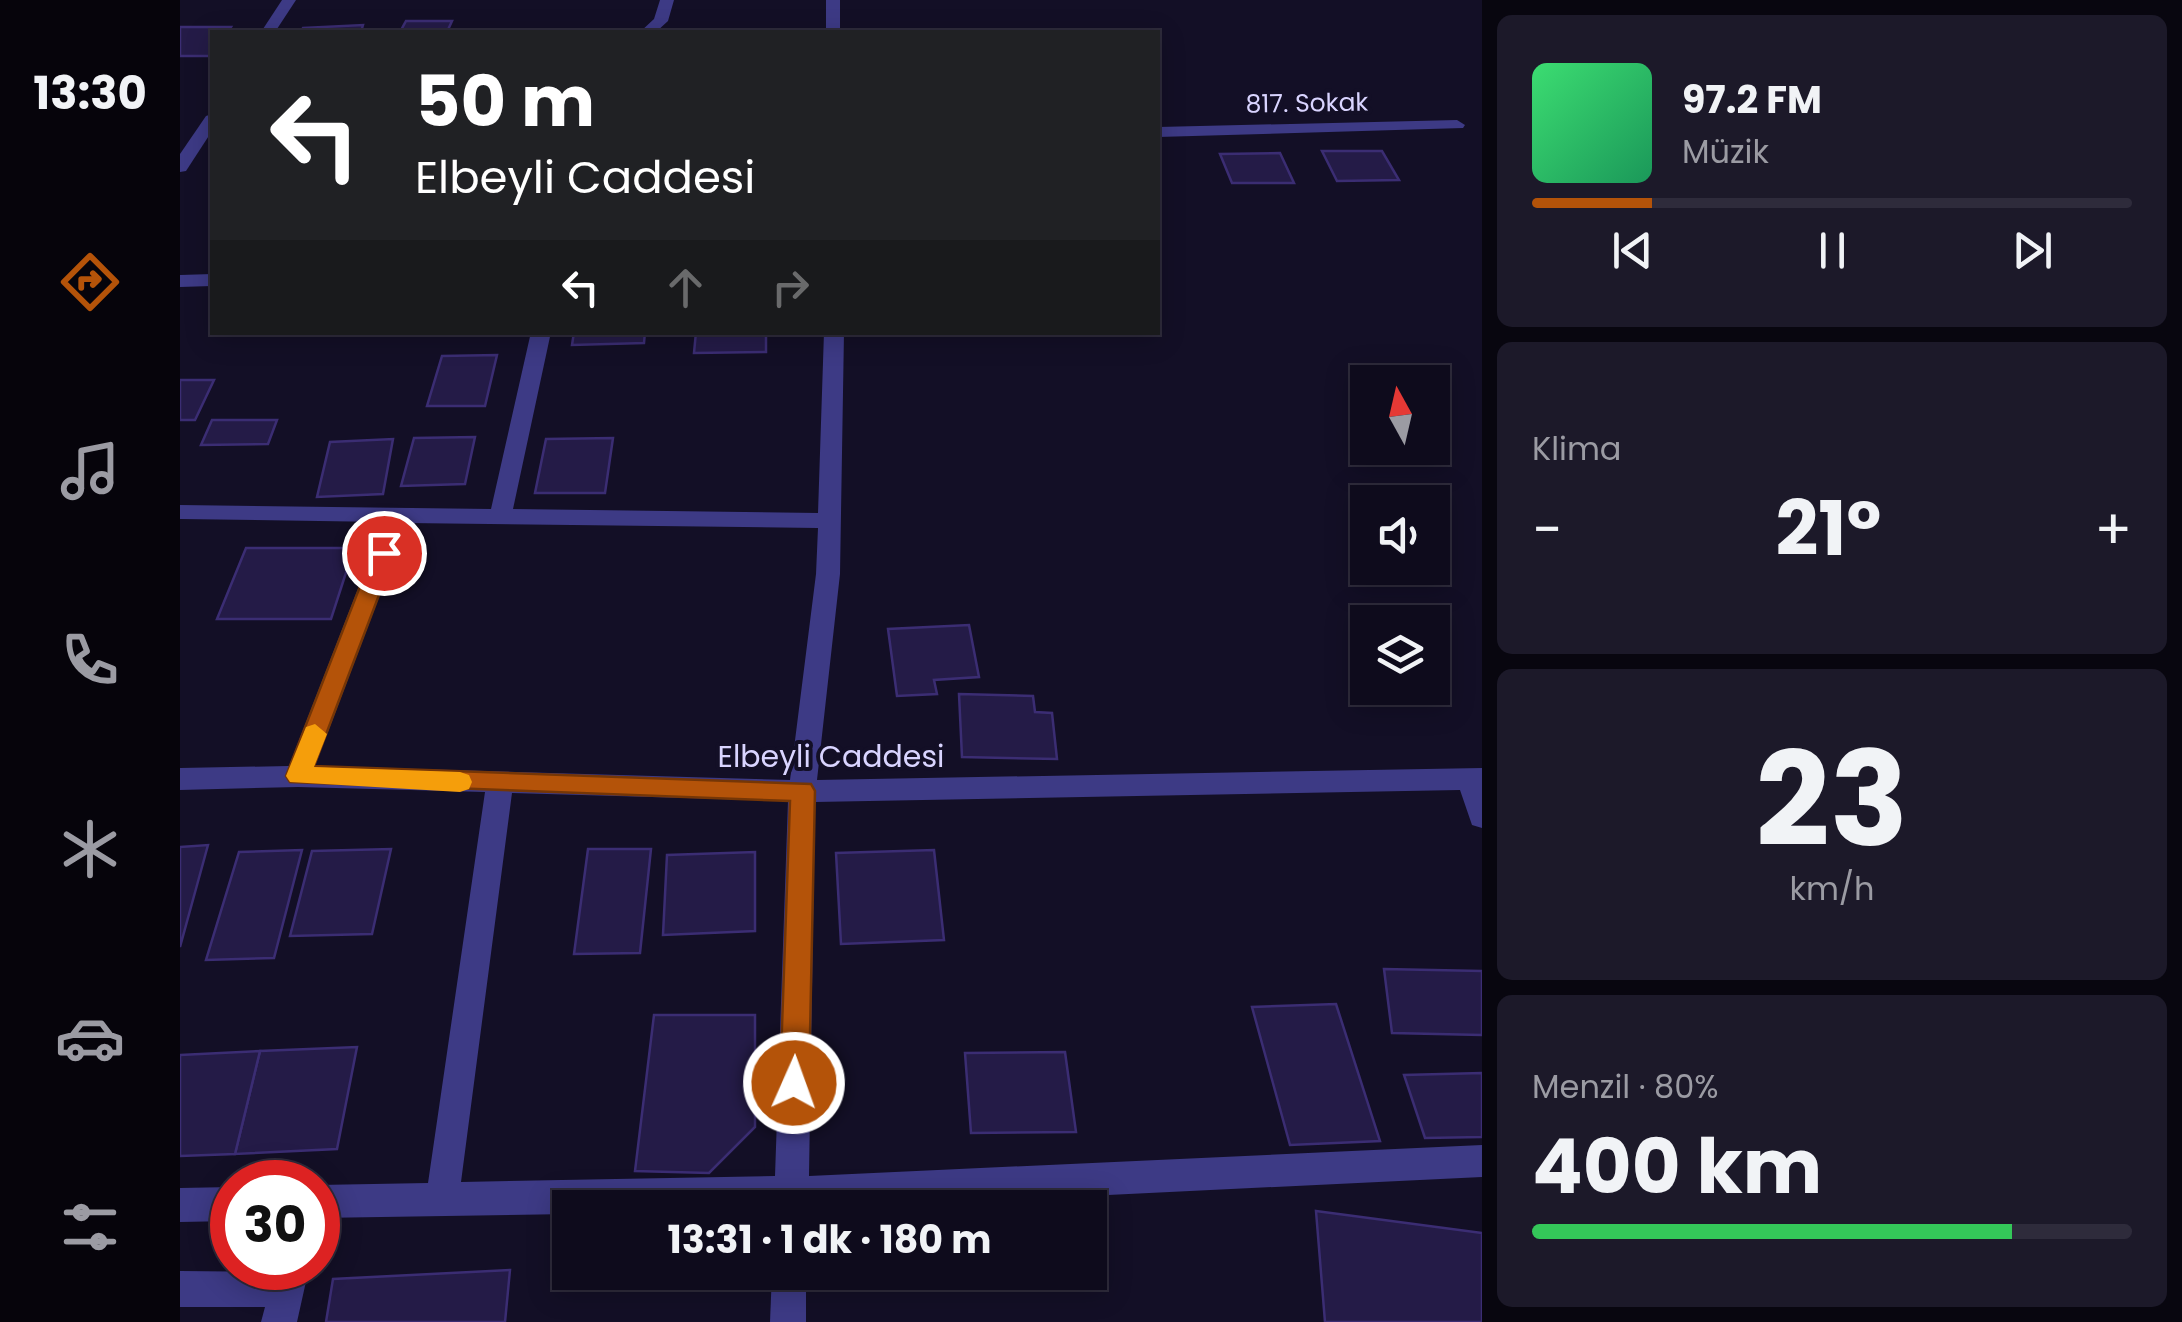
<!DOCTYPE html>
<html lang="tr">
<meta charset="utf-8">
<style>
:root{--surface:#0e0b1c;--page:#1c1929;--text:#f1f3f6;--muted:#9b9ba3;--line:#2e2b3b;--accent:#b45309}
body{margin:0;font-family:Poppins,sans-serif;background:var(--page);color:var(--text);height:100vh;display:flex;flex-direction:column;font-size:38px;white-space:nowrap}
*{box-sizing:border-box;margin:0}
p{font-size:32px;color:var(--muted)}
.icon{flex:none;width:55px;height:55px;fill:none;stroke:currentColor;stroke-width:2;stroke-linecap:round;stroke-linejoin:round}
.map{position:relative;flex:1;overflow:hidden}
.drawer{display:flex;flex-direction:column;gap:15px;padding:15px;background:#08060f;width:700px}
.drawer>*{flex:none}
.guide{position:absolute;left:30px;top:30px;width:950px;height:305px;border-radius:0px;box-shadow:0 5px 25px #0003,0 0 0 2px var(--line);background:#202124;color:#fff;overflow:hidden}
.needle{width:65px;rotate:352deg}
.controls{position:absolute;left:1170px;top:365px;display:grid;gap:20px}
.controls a{display:grid;place-items:center;width:100px;height:100px;border-radius:0px;background:var(--surface);box-shadow:0 5px 25px #0003,0 0 0 2px var(--line);font-size:50px}
.speed{position:absolute;left:30px;top:1160px;display:flex;gap:20px;font-size:50px;font-weight:700;text-align:center}
.speed>*{display:grid;place-content:center;width:130px;height:130px;border-radius:50%;background:var(--surface);box-shadow:0 5px 25px #0003,0 0 0 2px var(--line);line-height:1}
.speed .limit{border:15px solid #d22;background:#fff;color:#111}
.pin{position:absolute;display:grid;place-items:center;width:85px;height:85px;color:#fff;margin:-42px;border:5px solid #fff;border-radius:50%;box-shadow:0 2px 10px #0007}
.me{position:absolute;width:110px;margin:-55px;rotate:2deg;stroke-linejoin:round;filter:drop-shadow(0 0 8px #0008)}
.turn{display:flex;align-items:center;gap:35px;height:210px;padding:0 40px;font-size:45px}
.turn .icon{width:130px;height:130px;stroke-width:2.5}
.turn b{display:block;font-size:70px;line-height:85px}
.lanes{display:flex;align-items:center;height:95px;padding:0 40px;background:#0003;justify-content:center;gap:50px;direction:ltr}
.lanes .off{opacity:.35}
.big{font-size:75px;font-weight:700;line-height:1.1}
.drawer .tile{flex:1;display:flex;flex-direction:column;justify-content:center;gap:15px;min-width:0;padding:0 35px;border-radius:15px;background:var(--page)}
.drawer .dial{align-items:center;gap:0}
.dial b{font-size:130px;line-height:1}
.song{display:flex;align-items:center;gap:30px}
.cover{width:120px;height:120px;border-radius:15px;background:linear-gradient(135deg,hsl(140 70% 55%),hsl(150 70% 35%))}
.played{height:10px;border-radius:5px;background:linear-gradient(90deg,var(--accent) 20%,var(--line) 20%)}
.keys{display:flex;justify-content:space-around;direction:ltr}
.heat{display:flex;justify-content:space-between;align-items:center;font-size:55px;direction:ltr}
.charge{height:15px;border-radius:8px;background:linear-gradient(90deg,#34c759 80%,var(--line) 0)}
.trip{position:absolute;left:372px;top:1190px;width:555px;height:100px;border-radius:0px;background:var(--surface);box-shadow:0 5px 25px #0003,0 0 0 2px var(--line);font-weight:700;line-height:100px;text-align:center}
main{display:flex;flex:1;min-height:0}
.tab-bar{display:flex;flex-direction:column;width:180px;justify-content:space-around;align-items:center;background:#06040b;color:var(--muted)}
.tab-bar .icon{width:70px;height:70px}
.tab-bar .selected{color:var(--accent)}
.tab-bar b{font-size:45px;color:var(--text)}
.map>svg:first-child{display:block}
.building{fill:#241b47;stroke:#3b2d73;stroke-width:2.5}
.lines{fill:none;stroke-linecap:round;stroke-linejoin:round}
.minor{fill:#3d3a85;fill-rule:evenodd}
.route{fill:#b45309;stroke:#753606;stroke-width:2.5}
.slow{fill:#f59e0b}
.labels{text-anchor:middle;dominant-baseline:central;stroke-width:8;stroke-linejoin:round;paint-order:stroke}
.far-street-label{font-size:25px;fill:#d9d4ff;stroke:#130f26}
.street-label{font-size:30px;fill:#d9d4ff;stroke:#130f26}
</style>
<main>
<nav class="tab-bar">
<b>13:30</b>
<svg class="icon selected" aria-label="directions" viewBox="0 0 24 24"><path d="M12 3l9 9-9 9-9-9zM9 14v-3h6M13 9l2 2-2 2"/></svg>
<svg class="icon" aria-label="music" viewBox="0 0 24 24"><path d="M9 18V5l10-2v13"/><circle cx="6" cy="18" r="3"/><circle cx="16" cy="16" r="3"/></svg>
<svg class="icon" aria-label="phone" viewBox="0 0 24 24"><path d="M5 4h4l2 5-3 2q2 4 5 5l2-3 5 2v4C11 20 4 13 5 4z"/></svg>
<svg class="icon" aria-label="climate" viewBox="0 0 24 24"><path d="M12 3v18M4 7l16 10M4 17L20 7"/></svg>
<svg class="icon" aria-label="car" viewBox="0 0 24 24"><path d="M5 17H2v-5l4-1 3-4h7l3 4 3 1v5h-3M9 17h6M6 11h13"/><circle cx="7" cy="17" r="2"/><circle cx="17" cy="17" r="2"/></svg>
<svg class="icon" aria-label="filters" viewBox="0 0 24 24"><path d="M4 7h16M4 17h16"/><circle cx="9" cy="7" r="2"/><circle cx="15" cy="17" r="2"/></svg>
</nav>
<div class="map">
<svg width="1302" height="1322" viewBox="0 0 1302 1322">
<rect width="100%" height="100%" fill="#130f26"/>
<g class="building">
<polygon points="226,21 272,21 267,32 220,32"/>
<polygon points="183,25 181,32 121,32 123,28"/>
<polygon points="0,27 51,27 48,32 32,32 32,56 0,56"/>
<polygon points="1142,151 1202,151 1219,180 1157,181"/>
<polygon points="1100,153 1114,183 1052,183 1040,154"/>
<polygon points="394,332 465,332 464,343 392,345"/>
<polygon points="516,332 586,332 586,352 514,353"/>
<polygon points="317,355 305,406 247,406 262,356"/>
<polygon points="0,380 34,380 15,420 0,420"/>
<polygon points="32,420 97,420 88,444 21,445"/>
<polygon points="295,437 285,484 221,486 234,438"/>
<polygon points="433,438 425,493 355,493 366,439"/>
<polygon points="213,439 203,494 137,497 150,442"/>
<polygon points="66,548 174,548 151,619 37,619"/>
<polygon points="789,625 799,677 754,680 757,694 717,696 708,629"/>
<polygon points="779,694 853,696 855,712 872,713 877,759 782,757"/>
<polygon points="28,845 0,947 0,847"/>
<polygon points="211,849 192,934 110,936 132,851"/>
<polygon points="408,849 471,849 460,953 394,954"/>
<polygon points="122,850 94,958 26,960 59,852"/>
<polygon points="754,850 764,940 661,944 656,853"/>
<polygon points="575,852 575,931 483,935 487,855"/>
<polygon points="1204,969 1302,971 1302,1035 1212,1033"/>
<polygon points="1156,1004 1200,1141 1110,1145 1072,1007"/>
<polygon points="474,1015 575,1015 575,1127 529,1173 455,1171"/>
<polygon points="177,1047 157,1149 55,1154 80,1051"/>
<polygon points="80,1051 55,1154 0,1156 0,1055"/>
<polygon points="885,1052 896,1132 791,1133 785,1053"/>
<polygon points="1302,1073 1302,1137 1245,1138 1224,1075"/>
<polygon points="1136,1211 1302,1233 1302,1322 1145,1322"/>
<polygon points="330,1270 325,1322 146,1322 153,1279"/>
</g>
<g class="lines">
<g class="minor">
<polygon points="102,0 116,0 95,32 81,32"/>
<polygon points="480,0 494,0 488,21 476,32 460,32 474,19"/>
<rect x="646" y="0" width="14" height="32"/>
<polygon points="32,114 32,131 6,171 0,172 0,154 26,116"/>
<polygon points="1277,120 1285,125 1283,128 978,137 978,127"/>
<polygon points="32,274 32,286 0,287 0,275"/>
<path d="M351,332H371L333,509L638,513L644,332H664L660,574L637,780L1302,768V828L1292,825L1280,790L635,802L629,1176L1302,1145V1177L657,1208H390V1214L138,1218V1185L248,1183L305,792L118,787L0,790V768L109,766L204,522L0,519V505L311,509ZM227,523L638,528L636,574L610,780L135,766ZM332,793L608,801L595,1176L281,1182Z"/>
<polygon points="52,1187 52,1221 0,1222 0,1188"/>
<polygon points="95,1268 129,1268 117,1322 81,1322 85,1307 0,1307 0,1271 94,1272"/>
<polygon points="592,1272 626,1272 626,1322 590,1322"/>
</g>
</g>
<polygon class="route" points="204,546 215,553 134,766 631,784 635,791 629,1083 625,1092 614,1096 604,1092 600,1083 610,801 110,782 106,776 193,553"/>
<polygon class="slow" points="135,724 147,734 134,767 280,772 289,775 292,782 289,789 280,792 110,782 106,776 126,727"/>
<g class="labels">
<g class="far-street-label">
<text transform="translate(1127 103) rotate(-1)">817. Sokak</text>
</g>
<g class="street-label">
<text x="651" y="756">Elbeyli Caddesi</text>
</g>
</g>
</svg>
<div class="controls">
<a><svg class="needle" viewBox="-14 -14 28 28"><path d="M0-13l5 13h-10z" fill="#e53935"/><path d="M0 13l5-13h-10z" fill="#9b9ba3"/></svg></a>
<a><svg class="icon" aria-label="sound" viewBox="0 0 24 24"><path d="M4 9h4l5-4v14l-5-4H4zM17 9q2 3 0 6"/></svg></a>
<a><svg class="icon" aria-label="layers" viewBox="0 0 24 24"><path d="M12 4l9 5-9 5-9-5zM3 14l9 5 9-5"/></svg></a>
</div>
<div class="speed"><div class="limit">30</div></div>
<div class="pin" style="left:204px;top:553px;background:#d93025"><svg class="icon" aria-label="arrive" viewBox="0 0 24 24"><path d="M6 21V4h12l-3 4 3 4H6"/></svg></div>
<svg class="me" style="left:614px;top:1083px" viewBox="-20 -20 40 40"><circle r="17" fill="#b45309" stroke="#fff" stroke-width="3"/><path d="M0-11L8 9 0 5-8 9z" fill="#fff"/></svg>
<div class="trip">13:31 · 1 dk · 180 m</div>
<div class="guide">
<div class="turn"><svg class="icon" aria-label="left" viewBox="0 0 24 24"><path d="M17 20v-9H6M10 6l-5 5 5 5"/></svg><div><b>50 m</b>Elbeyli Caddesi</div></div>
<div class="lanes"><svg class="icon" aria-label="left" viewBox="0 0 24 24"><path d="M17 20v-9H6M10 6l-5 5 5 5"/></svg><svg class="icon off" aria-label="ahead" viewBox="0 0 24 24"><path d="M12 20V5M6 11l6-6 6 6"/></svg><svg class="icon off" aria-label="right" viewBox="0 0 24 24"><path d="M7 20v-9h11M14 6l5 5-5 5"/></svg></div>
</div>
</div>
<section class="drawer">
<div class="tile">
<div class="song"><i class="cover"></i><div><b>97.2 FM</b><p>Müzik</p></div></div>
<div class="played"></div>
<div class="keys"><svg class="icon" aria-label="previous" viewBox="0 0 24 24"><path d="M18 5L8 12l10 7zM5 5v14"/></svg><svg class="icon" aria-label="pause" viewBox="0 0 24 24"><path d="M8 5v14M16 5v14"/></svg><svg class="icon" aria-label="next" viewBox="0 0 24 24"><path d="M6 5l10 7-10 7zM19 5v14"/></svg></div>
</div>
<div class="tile"><p>Klima</p>
<div class="heat"><a>−</a><b class="big">21°</b><a>+</a></div>
</div>
<div class="tile dial"><b>23</b><p>km/h</p></div>
<div class="tile"><p>Menzil · 80%</p><b class="big">400 km</b><div class="charge"></div></div>
</section>
</main>
